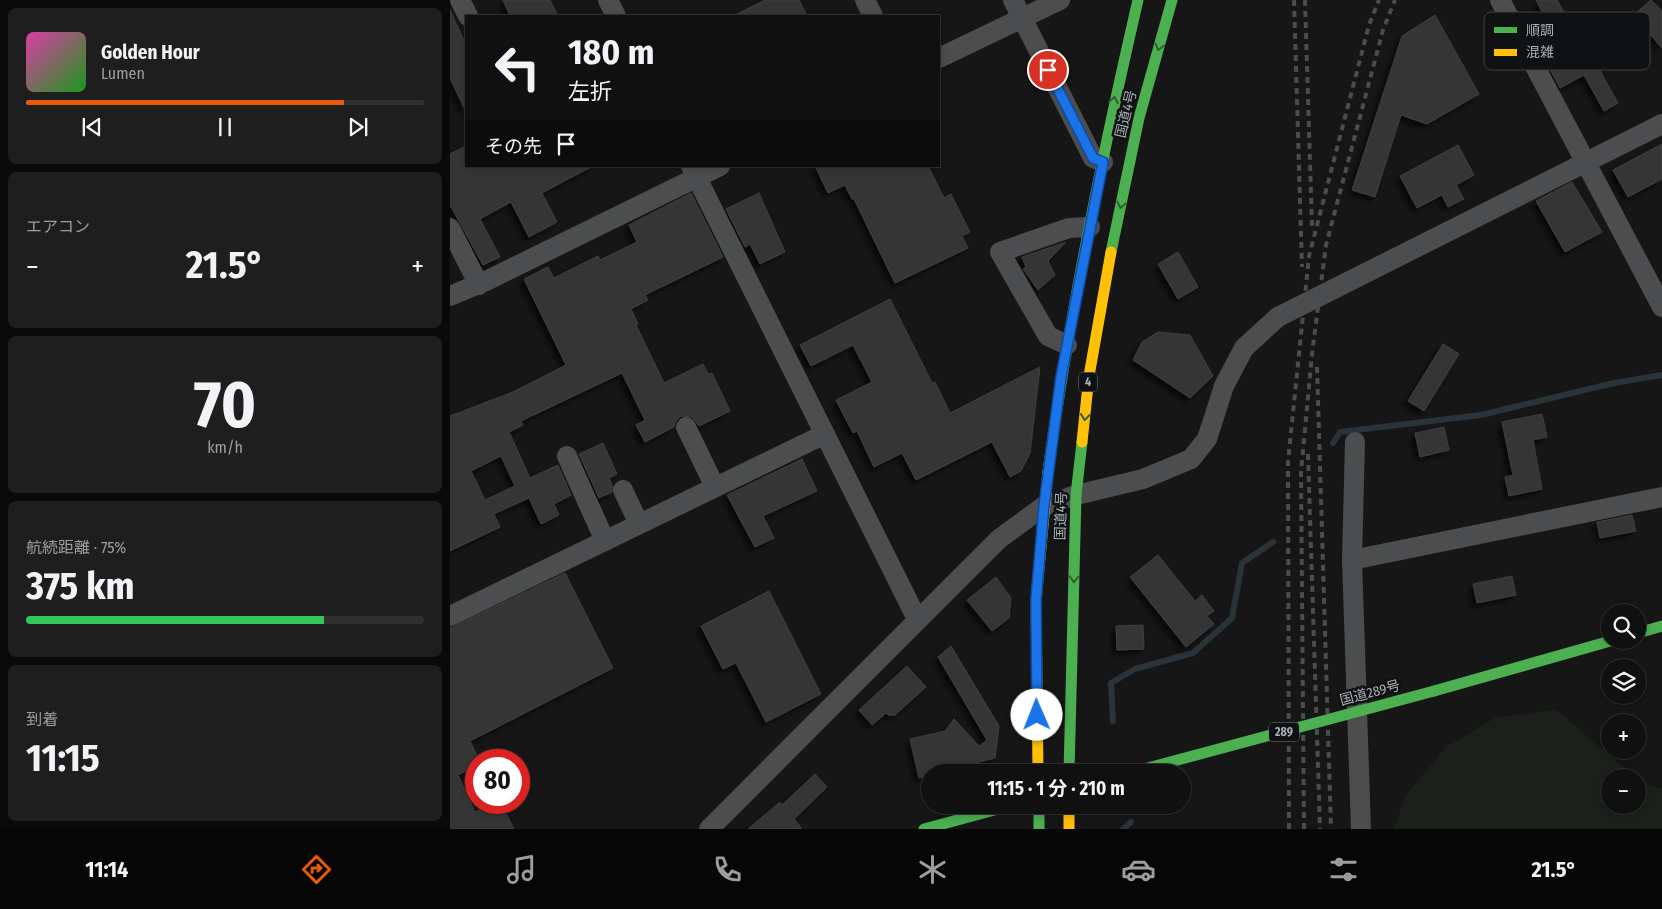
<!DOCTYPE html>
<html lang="ja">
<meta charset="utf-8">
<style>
:root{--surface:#101010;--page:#1e1e1e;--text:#f1f3f6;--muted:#9c9d9f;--line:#303030;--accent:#ea580c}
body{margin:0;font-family:"Fira Sans Condensed","Noto Sans JP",sans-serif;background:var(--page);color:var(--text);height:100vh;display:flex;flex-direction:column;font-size:19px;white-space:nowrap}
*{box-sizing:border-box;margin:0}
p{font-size:16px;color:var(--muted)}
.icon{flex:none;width:28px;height:28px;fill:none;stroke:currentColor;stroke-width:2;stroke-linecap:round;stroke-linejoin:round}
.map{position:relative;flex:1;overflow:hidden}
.panel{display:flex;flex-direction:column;gap:8px;padding:8px;background:#090909;width:450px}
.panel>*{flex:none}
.hud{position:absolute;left:15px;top:15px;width:475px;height:152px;border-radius:0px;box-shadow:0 2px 8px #0003,0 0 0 1px var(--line);background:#101010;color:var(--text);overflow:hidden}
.fabs{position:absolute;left:1151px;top:604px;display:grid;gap:10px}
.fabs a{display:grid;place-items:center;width:45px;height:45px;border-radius:50%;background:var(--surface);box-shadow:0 2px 8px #0003,0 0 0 1px var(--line);font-size:25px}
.speed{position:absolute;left:15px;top:749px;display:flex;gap:10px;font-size:25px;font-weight:700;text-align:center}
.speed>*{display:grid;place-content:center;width:65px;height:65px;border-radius:50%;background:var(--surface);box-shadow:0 2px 8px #0003,0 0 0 1px var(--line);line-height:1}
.speed .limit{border:8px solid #d22;background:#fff;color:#111}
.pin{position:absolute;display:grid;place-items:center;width:42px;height:42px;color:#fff;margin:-21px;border:2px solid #fff;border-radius:50%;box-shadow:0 1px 5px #0007}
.me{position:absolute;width:55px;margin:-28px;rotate:359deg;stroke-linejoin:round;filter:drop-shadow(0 0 4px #0008)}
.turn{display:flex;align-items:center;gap:18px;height:105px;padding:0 20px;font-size:22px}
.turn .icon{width:65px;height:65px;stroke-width:2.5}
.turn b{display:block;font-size:35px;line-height:42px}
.then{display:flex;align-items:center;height:48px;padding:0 20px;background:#0003;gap:10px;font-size:19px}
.big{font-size:38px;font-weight:700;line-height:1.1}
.panel .tile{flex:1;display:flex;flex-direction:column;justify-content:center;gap:8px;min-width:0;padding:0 18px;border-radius:8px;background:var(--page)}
.panel .dial{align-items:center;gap:0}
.dial b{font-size:65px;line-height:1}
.song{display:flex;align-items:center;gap:15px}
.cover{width:60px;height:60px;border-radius:8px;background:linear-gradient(135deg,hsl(320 70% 55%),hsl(120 70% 35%))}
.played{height:5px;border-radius:2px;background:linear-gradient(90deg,var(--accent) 80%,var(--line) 80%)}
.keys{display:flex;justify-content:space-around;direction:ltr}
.heat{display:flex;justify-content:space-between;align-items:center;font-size:28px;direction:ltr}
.charge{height:8px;border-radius:4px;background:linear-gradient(90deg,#34c759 75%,var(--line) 0)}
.trip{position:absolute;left:471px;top:764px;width:270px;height:50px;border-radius:25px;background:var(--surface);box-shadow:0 2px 8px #0003,0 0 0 1px var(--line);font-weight:700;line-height:50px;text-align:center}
.dock{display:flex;height:80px;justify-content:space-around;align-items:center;background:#060606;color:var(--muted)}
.dock .icon{width:35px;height:35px}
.dock .current{color:var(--accent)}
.dock b{font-size:22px;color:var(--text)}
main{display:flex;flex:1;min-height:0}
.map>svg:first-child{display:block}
.green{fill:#1b201b}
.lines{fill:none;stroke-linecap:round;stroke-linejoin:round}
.stream{stroke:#2a3337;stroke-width:6}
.building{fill:#343536;stroke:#3e4142;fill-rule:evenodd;filter:url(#shadow)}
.street{stroke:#4b4d4f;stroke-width:20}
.fast{stroke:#4caf50;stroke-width:11}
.slow{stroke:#ffc107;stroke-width:11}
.rail{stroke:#4b4c4d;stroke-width:4;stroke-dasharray:6 5;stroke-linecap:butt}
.fast-bridge{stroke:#4caf50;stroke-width:11}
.oneway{stroke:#2e6031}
.route-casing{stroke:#114b97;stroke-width:12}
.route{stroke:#1a73e8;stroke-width:9}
.labels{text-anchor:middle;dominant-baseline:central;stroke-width:5;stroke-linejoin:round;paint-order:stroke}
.shield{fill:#101112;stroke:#7a8085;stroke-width:1}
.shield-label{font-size:12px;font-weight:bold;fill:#a8afb6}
.street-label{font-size:14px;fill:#a8afb6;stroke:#101112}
.key{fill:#101112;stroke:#3e4043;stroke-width:1}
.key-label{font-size:14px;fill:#a8afb6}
</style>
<main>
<section class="panel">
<div class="tile">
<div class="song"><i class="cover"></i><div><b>Golden Hour</b><p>Lumen</p></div></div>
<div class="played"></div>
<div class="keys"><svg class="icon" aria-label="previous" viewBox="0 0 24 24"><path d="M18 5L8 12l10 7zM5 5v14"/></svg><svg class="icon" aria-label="pause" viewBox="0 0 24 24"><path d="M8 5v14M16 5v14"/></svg><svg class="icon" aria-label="next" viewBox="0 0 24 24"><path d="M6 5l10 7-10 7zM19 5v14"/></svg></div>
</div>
<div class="tile"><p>エアコン</p>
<div class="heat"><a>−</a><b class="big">21.5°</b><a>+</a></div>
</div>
<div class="tile dial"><b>70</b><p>km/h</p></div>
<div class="tile"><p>航続距離 · 75%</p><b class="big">375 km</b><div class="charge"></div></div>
<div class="tile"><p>到着</p><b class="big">11:15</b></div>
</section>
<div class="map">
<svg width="1212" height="829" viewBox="0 0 1212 829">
<defs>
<filter id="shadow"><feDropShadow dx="-4.5" dy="4.5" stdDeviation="2.5" flood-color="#0009"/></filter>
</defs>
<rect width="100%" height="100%" fill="#161616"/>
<polygon class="green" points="1106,709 1184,777 1160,778 1160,805 1188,805 1188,781 1212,789 1212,829 944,829 956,795 996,747 1045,718"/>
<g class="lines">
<g class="stream">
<polyline points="883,443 890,432 1031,415 1164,383 1212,375"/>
<polyline points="663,721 661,683 685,669 743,653 782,618 792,563 823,542"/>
<polyline points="673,829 681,822"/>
</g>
</g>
<g class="building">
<polygon points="53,0 100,0 108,16 60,16"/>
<polygon points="315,0 349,0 357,16 283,16"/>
<polygon points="1086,0 1107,0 1133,48 1140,44 1151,65 1148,67 1168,103 1154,111 1134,75 1110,88 1077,26 1094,16"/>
<polygon points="1201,0 1212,11 1212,48 1198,32 1195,35 1180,18"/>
<polygon points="0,10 16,45 16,112 0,78"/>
<polygon points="985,15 1029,94 977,124 951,115 925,197 902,190 952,36"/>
<polygon points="1212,144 1212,179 1178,197 1163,170"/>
<polygon points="1008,145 1024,175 1006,185 1014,199 998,207 992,195 967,208 950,176"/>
<polygon points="16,146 16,166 143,166 92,193 107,222 79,237 61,202 30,219 50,257 33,265 0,205 0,154"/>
<polygon points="365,166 478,166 494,198 501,194 520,232 512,236 518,248 445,283 404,199 402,199 395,185 378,193"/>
<polygon points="1122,182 1152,232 1115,252 1086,201"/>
<path d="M241,193L273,257L195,295L198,300L181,309L188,324L186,325L214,383L253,364L258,374L262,373L280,411L249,426L242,417L231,416L226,421L224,427L195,442L186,425L195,420L172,373L71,421L73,425L59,432L80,478L108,465L121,495L104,504L109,515L91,524L79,498L44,514L50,527L0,551V416L63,392L116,365L74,279L98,267L104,278L148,256L150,260L187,242L179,225ZM51,456L65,486L35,500L21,471Z"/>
<polygon points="309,193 335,252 310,264 300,244 295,247 276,209"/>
<polygon points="616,242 598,261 605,275 588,290 573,269 576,267 572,257"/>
<polygon points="728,252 748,287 728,299 708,264"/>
<polygon points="440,299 482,383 485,382 500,413 590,367 580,453 571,471 560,477 542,442 466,480 452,453 424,467 407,431 403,433 386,400 422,382 403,345 361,366 350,345"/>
<polygon points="708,332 740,335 763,376 740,398 683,360 692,342"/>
<polygon points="993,344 1009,354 974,411 958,401"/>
<polygon points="1092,414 1097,437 1083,440 1092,489 1059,496 1055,477 1063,475 1052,422"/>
<polygon points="994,427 999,450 970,457 965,433"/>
<polygon points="153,443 167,474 159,478 162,485 162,492 149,498 129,454"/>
<polygon points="352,459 367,491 313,516 324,538 305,547 277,495"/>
<polygon points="1182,515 1186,531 1150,538 1147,522"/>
<polygon points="708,555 745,601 752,595 764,611 757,616 764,624 736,647 680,577"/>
<polygon points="115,573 163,668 20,741 29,760 26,760 26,766 8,775 25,812 44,802 50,802 64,829 0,829 0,628"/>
<polygon points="1062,576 1066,595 1027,603 1023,584"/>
<polygon points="546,577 561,598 559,618 542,631 517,600"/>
<polygon points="319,591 371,694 316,722 286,663 273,669 251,626"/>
<polygon points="693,625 694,649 667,650 666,626"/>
<polygon points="501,646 549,726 545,758 490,772 480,772 480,775 469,778 460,739 495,731 504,719 529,746 537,740 488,657"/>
<polygon points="457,666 476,687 445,715 438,715 436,713 422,725 409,710"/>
<polygon points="365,774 377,787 344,819 352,829 298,829 330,802 332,805"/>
</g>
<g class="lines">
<g class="street">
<polyline points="10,0 18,16"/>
<polyline points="158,0 166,16"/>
<polyline points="415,0 423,16"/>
<polyline points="563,0 643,158 653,162"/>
<polyline points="1050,0 1212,307"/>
<polyline points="489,58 610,0"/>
<polyline points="241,166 467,619"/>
<polyline points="0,228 29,285"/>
<polyline points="0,296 38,280 270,166"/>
<polyline points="617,345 598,336 550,252 619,228 640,227"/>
<polyline points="236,427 265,487"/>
<polyline points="905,442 902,560 911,829"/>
<polyline points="117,456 155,541"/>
<polyline points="173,490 189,524"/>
<polyline points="902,560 1212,497"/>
<polyline points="0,616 375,434"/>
<polyline points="259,829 549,539 594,506 626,495 693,479 741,459 757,439 774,386 794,348 828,317 1212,124"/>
</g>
<g class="fast">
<polyline points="661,252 689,118 722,0"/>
<path d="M598,472C619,314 652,156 688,0"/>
<polyline points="1188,633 1212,626"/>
<polyline points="984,691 1164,640"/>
<polyline points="619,772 626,495 632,442"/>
<polyline points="589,805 589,829"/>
<polyline points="474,829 563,805"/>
</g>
<g class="slow">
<polyline points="632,442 639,376 661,252"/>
<polyline points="588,772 586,600 598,472"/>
<polyline points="619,805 619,829"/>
</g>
<g class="rail">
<polyline points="844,0 852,267"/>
<polyline points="855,0 862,227"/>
<polyline points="867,367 881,829"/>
<polyline points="858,454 870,829"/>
<polyline points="839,829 838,462 849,354 859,256 919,25 929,0"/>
<polyline points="854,829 851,472 862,354 876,245 933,30 945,0"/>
</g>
<polyline class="fast-bridge" points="683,772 984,691"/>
</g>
<defs><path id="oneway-chevron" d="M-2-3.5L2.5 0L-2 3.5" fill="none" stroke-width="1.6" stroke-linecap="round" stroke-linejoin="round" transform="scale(1.25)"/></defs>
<g class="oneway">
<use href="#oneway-chevron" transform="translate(709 47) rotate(105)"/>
<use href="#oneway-chevron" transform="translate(664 100) rotate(-79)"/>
<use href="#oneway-chevron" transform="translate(671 205) rotate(102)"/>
<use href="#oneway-chevron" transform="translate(635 417) rotate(96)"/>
<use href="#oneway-chevron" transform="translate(624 579) rotate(91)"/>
</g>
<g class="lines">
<defs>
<polyline id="route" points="587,715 586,600 594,506 611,377 653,162 643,158 598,70"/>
</defs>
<use href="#route" class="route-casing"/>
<use href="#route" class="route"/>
</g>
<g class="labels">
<g class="shield">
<rect x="629" y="372.5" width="18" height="19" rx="4"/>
<rect x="819" y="722.5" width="30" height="19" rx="4"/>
</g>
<g class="shield-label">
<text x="638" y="382">4</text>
<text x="834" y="732">289</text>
</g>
<g class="street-label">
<text transform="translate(676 114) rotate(-76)">国道4号</text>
<text transform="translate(611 516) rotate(-88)">国道4号</text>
<text transform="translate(920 693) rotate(-15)">国道289号</text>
</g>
</g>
<rect x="1034" y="12" width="166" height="58" rx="8" class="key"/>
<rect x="1044" y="27" width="23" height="6" fill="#4caf50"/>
<rect x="1044" y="49" width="23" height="7" fill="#ffc107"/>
<g class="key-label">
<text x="1076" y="35">順調</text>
<text x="1076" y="57">混雑</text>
</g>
</svg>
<div class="fabs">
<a><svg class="icon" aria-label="search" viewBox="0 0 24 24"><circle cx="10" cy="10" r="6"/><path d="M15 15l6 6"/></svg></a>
<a><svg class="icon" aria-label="layers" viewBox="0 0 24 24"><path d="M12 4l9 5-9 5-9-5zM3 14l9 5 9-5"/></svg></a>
<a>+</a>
<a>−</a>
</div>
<div class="speed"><div class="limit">80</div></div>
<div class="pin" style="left:598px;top:70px;background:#d93025"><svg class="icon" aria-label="arrive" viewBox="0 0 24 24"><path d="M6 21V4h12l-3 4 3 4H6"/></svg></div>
<svg class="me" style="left:587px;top:715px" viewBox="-20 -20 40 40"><circle r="19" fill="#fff"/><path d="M0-13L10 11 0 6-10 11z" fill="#1a73e8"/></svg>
<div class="trip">11:15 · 1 分 · 210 m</div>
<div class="hud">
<div class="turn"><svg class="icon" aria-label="left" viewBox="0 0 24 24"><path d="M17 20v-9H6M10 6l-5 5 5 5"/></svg><div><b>180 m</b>左折</div></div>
<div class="then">その先<svg class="icon" aria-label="arrive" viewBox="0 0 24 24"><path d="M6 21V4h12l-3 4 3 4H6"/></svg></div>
</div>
</div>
</main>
<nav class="dock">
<b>11:14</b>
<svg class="icon current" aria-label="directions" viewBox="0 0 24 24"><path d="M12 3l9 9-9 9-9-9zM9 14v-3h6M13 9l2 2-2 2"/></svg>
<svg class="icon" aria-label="music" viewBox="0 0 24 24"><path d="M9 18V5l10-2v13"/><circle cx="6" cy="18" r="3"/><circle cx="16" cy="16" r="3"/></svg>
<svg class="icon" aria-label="phone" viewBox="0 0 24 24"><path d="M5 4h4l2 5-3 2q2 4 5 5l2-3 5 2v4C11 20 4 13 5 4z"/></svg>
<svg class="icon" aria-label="climate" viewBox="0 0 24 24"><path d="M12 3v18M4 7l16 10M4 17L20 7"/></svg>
<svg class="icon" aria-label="car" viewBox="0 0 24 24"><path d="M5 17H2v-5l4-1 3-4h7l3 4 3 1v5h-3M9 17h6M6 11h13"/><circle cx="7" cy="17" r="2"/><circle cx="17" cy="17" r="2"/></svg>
<svg class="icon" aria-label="filters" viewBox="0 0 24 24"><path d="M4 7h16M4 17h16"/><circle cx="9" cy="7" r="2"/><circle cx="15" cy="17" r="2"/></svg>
<b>21.5°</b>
</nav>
